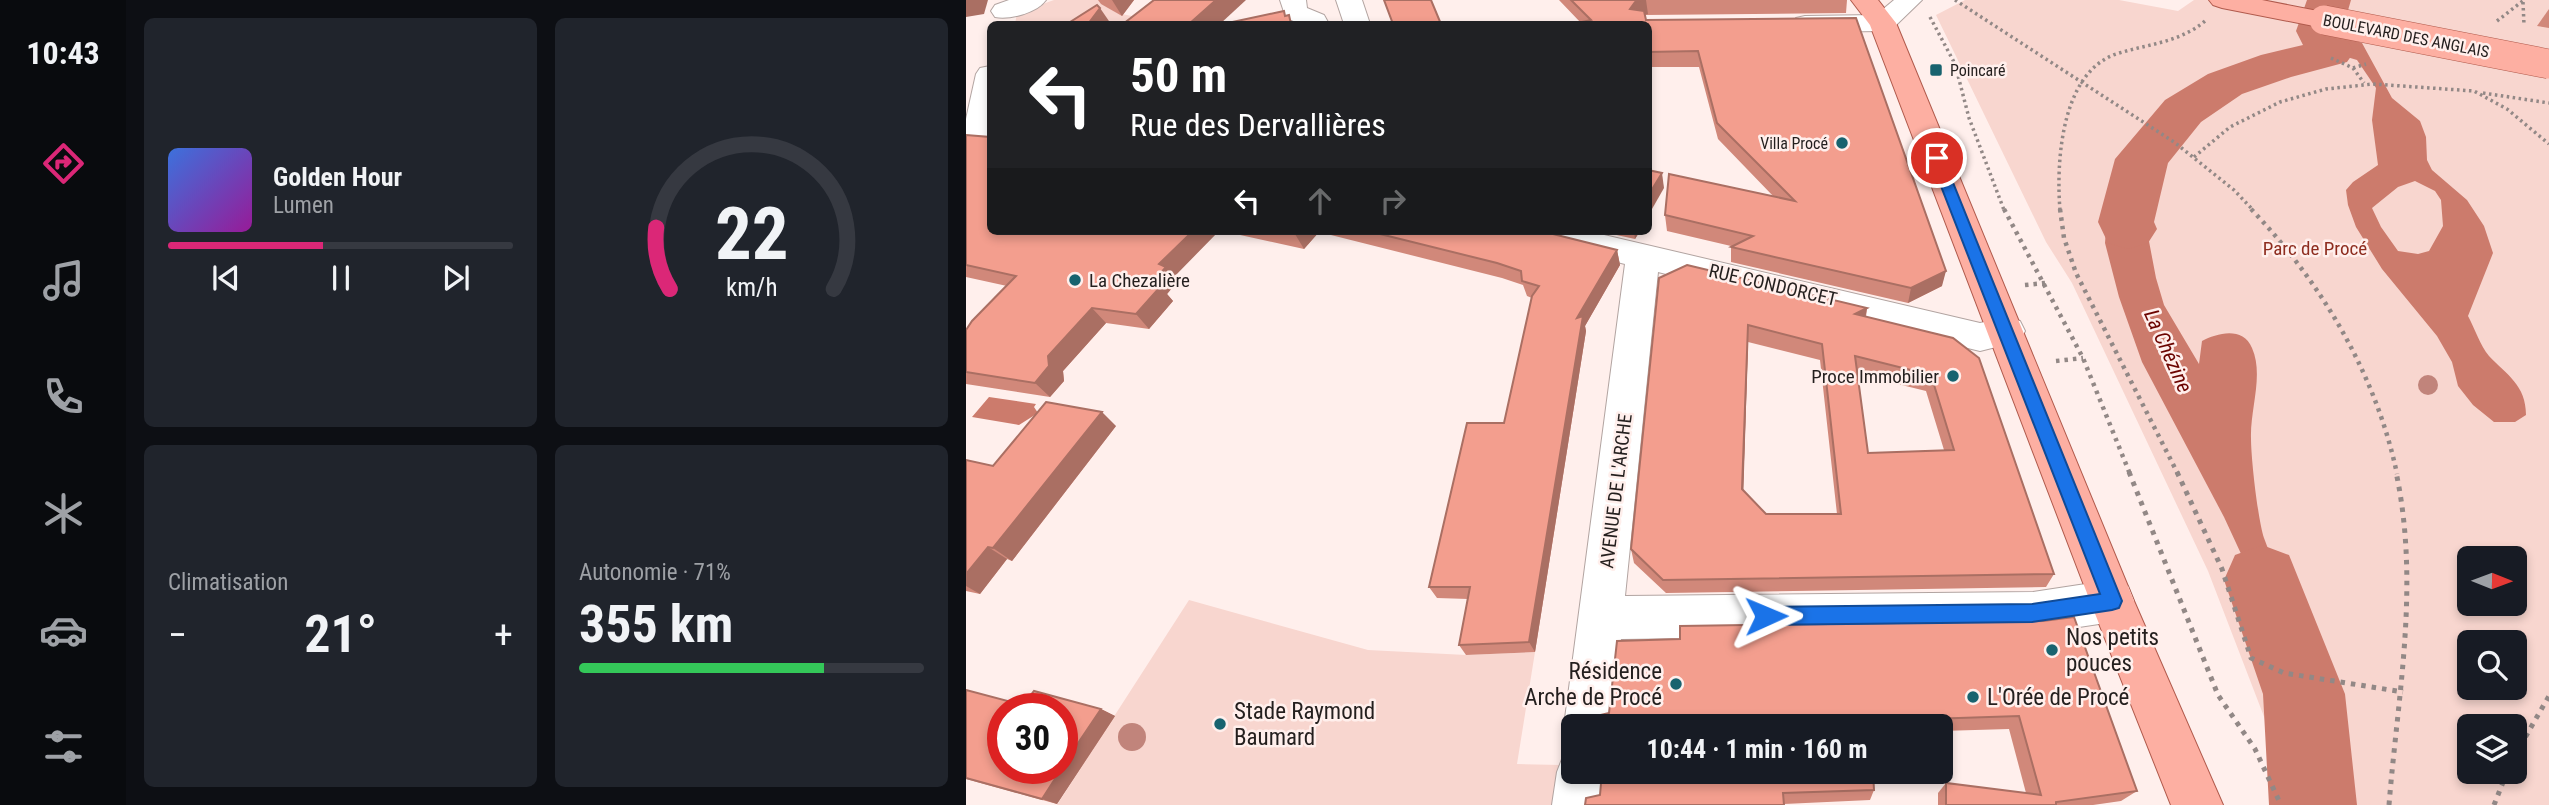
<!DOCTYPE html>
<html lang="fr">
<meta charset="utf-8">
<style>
:root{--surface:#171b24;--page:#20242c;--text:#f1f3f6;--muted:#9ea1a6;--line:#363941;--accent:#db2777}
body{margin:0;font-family:"Roboto Condensed",sans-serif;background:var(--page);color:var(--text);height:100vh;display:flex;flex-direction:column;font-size:26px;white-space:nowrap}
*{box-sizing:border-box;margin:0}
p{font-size:23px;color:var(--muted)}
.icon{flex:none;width:38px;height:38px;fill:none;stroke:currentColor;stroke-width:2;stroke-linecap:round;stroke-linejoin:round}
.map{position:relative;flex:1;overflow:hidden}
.side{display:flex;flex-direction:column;gap:18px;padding:18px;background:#0d0f14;width:840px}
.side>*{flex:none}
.banner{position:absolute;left:21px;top:21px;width:665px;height:214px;border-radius:10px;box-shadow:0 4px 10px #0003;background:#202124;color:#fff;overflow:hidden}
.needle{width:46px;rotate:91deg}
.tools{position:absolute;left:1491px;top:546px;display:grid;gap:14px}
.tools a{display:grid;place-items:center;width:70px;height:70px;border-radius:10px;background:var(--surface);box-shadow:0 4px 10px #0003;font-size:35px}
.speed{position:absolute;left:21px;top:693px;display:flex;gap:14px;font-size:35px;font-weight:700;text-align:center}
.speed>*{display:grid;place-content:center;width:91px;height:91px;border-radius:50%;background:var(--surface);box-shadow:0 4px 10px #0003;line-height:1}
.speed .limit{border:10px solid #d22;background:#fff;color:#111}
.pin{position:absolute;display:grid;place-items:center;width:60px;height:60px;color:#fff;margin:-30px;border:4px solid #fff;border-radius:50%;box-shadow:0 2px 7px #0007}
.me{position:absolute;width:77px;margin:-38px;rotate:89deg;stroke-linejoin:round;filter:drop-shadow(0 0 5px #0008)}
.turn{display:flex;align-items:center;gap:24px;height:147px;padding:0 28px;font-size:32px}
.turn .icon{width:91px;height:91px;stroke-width:2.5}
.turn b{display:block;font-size:49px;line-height:60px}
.lanes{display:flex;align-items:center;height:66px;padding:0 28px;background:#0003;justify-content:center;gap:35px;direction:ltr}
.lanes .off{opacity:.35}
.big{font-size:52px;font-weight:700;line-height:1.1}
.side .widget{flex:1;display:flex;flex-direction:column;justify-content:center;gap:10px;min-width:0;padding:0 24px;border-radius:10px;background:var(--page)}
.side .dial{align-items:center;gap:0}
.dial svg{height:182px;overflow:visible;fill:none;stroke:var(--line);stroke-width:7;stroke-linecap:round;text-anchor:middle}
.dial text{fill:var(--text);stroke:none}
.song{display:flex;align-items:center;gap:21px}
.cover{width:84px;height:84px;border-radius:10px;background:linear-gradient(135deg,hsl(220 70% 55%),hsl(300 70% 35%))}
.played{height:7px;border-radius:4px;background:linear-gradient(90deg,var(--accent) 45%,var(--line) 45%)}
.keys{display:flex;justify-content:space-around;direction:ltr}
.heat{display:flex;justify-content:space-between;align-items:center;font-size:38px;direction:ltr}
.charge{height:10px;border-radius:5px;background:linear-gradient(90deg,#34c759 71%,var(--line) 0)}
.side .tiles{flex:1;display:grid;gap:18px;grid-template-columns:repeat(2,1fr)}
.trip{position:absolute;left:595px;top:714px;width:392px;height:70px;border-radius:10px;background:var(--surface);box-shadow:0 4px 10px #0003;font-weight:700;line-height:70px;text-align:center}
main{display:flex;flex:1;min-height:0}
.dock{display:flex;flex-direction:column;width:126px;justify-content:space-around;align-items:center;background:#090b0e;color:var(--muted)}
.dock .icon{width:49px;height:49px}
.dock .current{color:var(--accent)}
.dock b{font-size:32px;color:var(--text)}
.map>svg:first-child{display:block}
.green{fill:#f8d6cf;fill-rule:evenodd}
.water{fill:#cc7b6c;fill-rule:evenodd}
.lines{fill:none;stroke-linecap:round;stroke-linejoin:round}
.river{fill:#cc7b6c;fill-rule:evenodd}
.minor-casing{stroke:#b2a4a1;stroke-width:2}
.major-casing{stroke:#b05a4c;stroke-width:2}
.path-far2{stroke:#928886;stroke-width:3.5;stroke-dasharray:2.5 3.5;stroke-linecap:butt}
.path-far1{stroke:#928886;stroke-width:4.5;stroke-dasharray:3.5 5;stroke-linecap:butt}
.path{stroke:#928886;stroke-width:5;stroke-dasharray:4.5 6;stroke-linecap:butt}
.minor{fill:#fff;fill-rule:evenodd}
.major{fill:#fdafa2;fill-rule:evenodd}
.major-bridge-casing{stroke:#b05a4c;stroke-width:30;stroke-linecap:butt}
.major-bridge{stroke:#fdafa2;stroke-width:29}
.tree{fill:#c1847b}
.wall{fill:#d1887a;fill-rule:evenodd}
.shaded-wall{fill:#aa6f63}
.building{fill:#f39e8e;stroke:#aa6f63;stroke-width:2;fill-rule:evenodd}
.route{fill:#1a73e8;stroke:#114b97;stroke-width:2}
.poi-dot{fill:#18636f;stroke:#ffefec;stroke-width:2.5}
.labels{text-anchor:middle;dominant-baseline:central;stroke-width:5;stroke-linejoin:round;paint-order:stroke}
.far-street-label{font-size:16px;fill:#241f1e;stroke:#ffefec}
.far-poi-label{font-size:16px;fill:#241f1e;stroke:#ffefec;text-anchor:start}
.park-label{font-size:19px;fill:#8e2d1f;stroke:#ffefec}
.poi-label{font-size:19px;fill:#241f1e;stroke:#ffefec;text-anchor:start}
.street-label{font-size:19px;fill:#241f1e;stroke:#ffefec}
.water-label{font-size:21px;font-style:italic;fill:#6c0400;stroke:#ffefec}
.near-poi-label{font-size:23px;fill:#241f1e;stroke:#ffefec;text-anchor:start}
</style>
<main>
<nav class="dock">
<b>10:43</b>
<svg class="icon current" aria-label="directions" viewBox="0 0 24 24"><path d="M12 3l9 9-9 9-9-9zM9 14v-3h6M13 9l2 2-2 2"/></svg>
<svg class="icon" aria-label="music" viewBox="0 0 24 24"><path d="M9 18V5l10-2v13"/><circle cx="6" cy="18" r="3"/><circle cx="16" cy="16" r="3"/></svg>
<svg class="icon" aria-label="phone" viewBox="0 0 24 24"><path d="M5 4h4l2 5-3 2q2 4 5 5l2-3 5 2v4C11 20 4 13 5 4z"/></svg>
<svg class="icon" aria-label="climate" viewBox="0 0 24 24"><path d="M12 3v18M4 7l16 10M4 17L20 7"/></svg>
<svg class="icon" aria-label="car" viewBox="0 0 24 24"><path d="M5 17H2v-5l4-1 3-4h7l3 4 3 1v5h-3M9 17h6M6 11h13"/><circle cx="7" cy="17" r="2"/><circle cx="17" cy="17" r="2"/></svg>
<svg class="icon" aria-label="filters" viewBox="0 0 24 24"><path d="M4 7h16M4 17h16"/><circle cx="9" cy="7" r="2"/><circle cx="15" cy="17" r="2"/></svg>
</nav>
<section class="side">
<div class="tiles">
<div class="widget">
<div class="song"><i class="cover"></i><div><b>Golden Hour</b><p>Lumen</p></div></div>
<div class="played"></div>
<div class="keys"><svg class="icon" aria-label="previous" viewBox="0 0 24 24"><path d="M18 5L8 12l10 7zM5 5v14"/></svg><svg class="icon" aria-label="pause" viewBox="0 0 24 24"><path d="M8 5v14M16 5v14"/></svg><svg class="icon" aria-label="next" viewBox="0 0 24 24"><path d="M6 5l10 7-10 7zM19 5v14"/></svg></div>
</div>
<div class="widget dial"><svg viewBox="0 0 100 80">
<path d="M14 69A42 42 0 1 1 86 69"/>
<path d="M14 69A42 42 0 0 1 8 42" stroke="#db2777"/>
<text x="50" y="56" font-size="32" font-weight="700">22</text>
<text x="50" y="72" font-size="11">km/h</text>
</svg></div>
<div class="widget"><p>Climatisation</p>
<div class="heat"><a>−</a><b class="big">21°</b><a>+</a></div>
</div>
<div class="widget"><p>Autonomie · 71%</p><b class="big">355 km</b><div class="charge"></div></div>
</div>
</section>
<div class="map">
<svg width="1583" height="805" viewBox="0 0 1583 805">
<rect width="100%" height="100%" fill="#ffefec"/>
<g class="green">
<polygon points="88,0 133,0 151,13 205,24 49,24 51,13"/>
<path d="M999,0H1153L1212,11L1228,0H1583V805H1332L1242,571L1106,283L1080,242L970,15ZM1503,558H1549V604H1503ZM1503,642H1549V688H1503ZM1503,726H1549V772H1503Z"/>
<polygon points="223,600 402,650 500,655 569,652 551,764 595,765 589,805 91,805"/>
</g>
<g class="water">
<path d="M1353,31L1370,34L1396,43L1426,98L1454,121L1460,137L1461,160L1466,170L1501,200L1518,226L1527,253L1502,316C1509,329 1514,345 1523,356C1541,375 1560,385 1560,415L1549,422H1528L1507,405L1492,386L1486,362L1471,336L1416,269L1390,227L1382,205L1380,190L1387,182L1412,165L1406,120L1410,88L1391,60L1364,52ZM1449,181L1469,191L1475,200L1477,226L1463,251L1452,254L1432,251L1415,227L1406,208L1432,187Z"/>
<path d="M1180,137L1196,151L1178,215L1190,278L1198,305L1233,364L1236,341C1251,333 1277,326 1286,348C1298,375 1284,409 1285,438C1285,459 1292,520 1298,538C1314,583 1339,626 1358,669L1327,666L1258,517L1176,362L1153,297L1139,243L1141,217L1158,158Z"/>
<polygon points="23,397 70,404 68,407 72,413 53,425 6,417"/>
</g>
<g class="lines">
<g class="river">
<polygon points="1341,0 1385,0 1376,31 1388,52 1381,62 1325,77 1276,94 1235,122 1202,163 1188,222 1191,229 1182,243 1162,249 1142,243 1132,222 1149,159 1199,100 1242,74 1295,55 1337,45 1330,31"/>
<polygon points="1296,545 1323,555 1379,694 1391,805 1303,805 1297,694 1258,580 1269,555"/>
</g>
<defs>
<g id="minor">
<path d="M43,0H80C71,13 43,20 29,17L25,11L29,5Z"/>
<polygon points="314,0 340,0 341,8 358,15 363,24 335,24 320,18"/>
<polygon points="370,0 396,0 404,24 378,24"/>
<polygon points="928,0 956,0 926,29 917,31 839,32 830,30 826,24 830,18 839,16 910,15"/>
<polygon points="24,66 24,136 11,149 0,152 0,119 10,74 14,68"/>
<polygon points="555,231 621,231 1014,323 1041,317 1054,321 1059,331 1054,341 1014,351 692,272 659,596 1067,592 1146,580 1162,586 1168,601 1162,616 1146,622 1067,634 655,639 646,726 607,726 607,744 605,743 598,726 659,264 560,239"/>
<polygon points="607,751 607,772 641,772 638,805 586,805 591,772 598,754"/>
</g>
<g id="major">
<polygon points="885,0 912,0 930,23 1168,601 1257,805 1205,805 1124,601 904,25"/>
<polygon points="1243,0 1296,0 1367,14 1371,20 1367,26 1358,28 1256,8 1247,5"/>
</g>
</defs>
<use href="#minor" class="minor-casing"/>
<use href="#major" class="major-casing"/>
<g class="path-far2">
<polyline points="989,0 1208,142 1268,190 1287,210"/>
<polyline points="1557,2 1558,25"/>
<polyline points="964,17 989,64 1003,118 1038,210"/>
<polyline points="1531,21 1558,0"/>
<polyline points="1365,58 1387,68 1398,83"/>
<polyline points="1387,68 1400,64"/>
<polyline points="1517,93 1583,103"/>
<polyline points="1228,157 1264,127 1314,102 1360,89 1407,84 1508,91 1541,109 1583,144"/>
<path d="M1094,210C1090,162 1095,73 1150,54C1181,44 1213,43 1239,21"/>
</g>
<g class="path-far1">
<polyline points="1038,209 1117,358 1164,474"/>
<polyline points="1094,209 1098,238 1110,273 1212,474"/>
<path d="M1285,209C1355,282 1410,374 1431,474"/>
<polyline points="1059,285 1079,283"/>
<polyline points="1090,361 1117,358"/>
</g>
<g class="path">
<polyline points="1163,472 1252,695 1289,749 1315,805"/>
<polyline points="1211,472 1256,569 1285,658 1318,673 1437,692"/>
<polyline points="1549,755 1583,696"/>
<path d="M1423,805C1432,693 1454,584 1430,472"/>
<polyline points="1528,805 1541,772"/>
</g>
<use href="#minor" class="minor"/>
<use href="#major" class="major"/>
<defs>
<polyline id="major-bridge" points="1358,20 1583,64"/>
</defs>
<use href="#major-bridge" class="major-bridge-casing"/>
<use href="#major-bridge" class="major-bridge"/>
</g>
<g class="tree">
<circle cx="1462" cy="385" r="10"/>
<circle cx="166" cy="737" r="14"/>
</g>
<g class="wall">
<polygon points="132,0 168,0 156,16 135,4"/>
<polygon points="593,0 881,0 880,13 679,15 680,20 890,18 976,286 942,303 765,262 765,246 701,231 699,215 808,197 752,139 733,67 682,67 682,24 615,23"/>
<polygon points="1583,9 1583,28 1571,26"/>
<polygon points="0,135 24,231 208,277 211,282 201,294 207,301 183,329 140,323 97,371 98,381 84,397 0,384 0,330 41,286 0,277"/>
<polygon points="256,231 575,231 651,250 654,265 619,326 620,331 569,652 500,655 493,645 502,599 471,598 463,587 538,423 566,298 561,296 557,285 536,278 353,232 338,249"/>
<polygon points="632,231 674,231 669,239"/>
<path d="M693,278L901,308L900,317L987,338L1088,574L1080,587L700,593L668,563L665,549ZM782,342L854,360L871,514H800L777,490ZM891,374L960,391L978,450L902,453Z"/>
<polygon points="150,426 46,561 41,559 14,594 0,591 0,460 27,466"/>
<polygon points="1077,621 1171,791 1155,801 1127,805 972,805 972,793 980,783 1060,793 1043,729 975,731 975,726 629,726 643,713 714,639"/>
<polygon points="0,690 57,705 135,709 149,716 91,804 0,779"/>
<polygon points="908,790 904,800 818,804 634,795"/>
</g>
<g class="shaded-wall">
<polygon points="0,0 22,0 18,14 0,17"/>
<polygon points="146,0 168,0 156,16"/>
<polygon points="250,0 280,0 254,24 223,24"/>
<polygon points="676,0 680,0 682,14 671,17 664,9 669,2"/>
<polygon points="134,8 145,24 122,24"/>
<polygon points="696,173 698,188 682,216 682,196"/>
<polygon points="227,231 253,231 208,277 211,282 201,294 207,301 183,329 170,314 193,264"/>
<polygon points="331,231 352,231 353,232 338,249 329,234"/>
<polygon points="668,231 674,231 669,239"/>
<polygon points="651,250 654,265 619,326 620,331 569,652 563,642 611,318"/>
<polygon points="980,271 976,286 942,303 945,288"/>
<polygon points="126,308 140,323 97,371 98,381 84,397 69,383 82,356"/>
<polygon points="901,308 898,325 889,314"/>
<polygon points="782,325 782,342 777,504 776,489"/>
<polygon points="136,412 150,426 46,561 27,548"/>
<polygon points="22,547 41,559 14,594 0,586 0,574"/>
<polygon points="135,709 149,716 91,804 76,799"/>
</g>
<g class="building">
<polygon points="188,0 250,0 223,24 157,24"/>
<polygon points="418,0 465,0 475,24 427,24"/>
<polygon points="605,0 676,0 669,2 664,9 678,11 680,20 890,18 980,271 945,288 765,247 787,236 699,215 703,174 829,201 751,123 732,51 682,52 682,24 607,24 625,20"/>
<polygon points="131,5 134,8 122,24 101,24"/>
<polygon points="318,11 319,16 323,15 325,24 257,24"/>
<polygon points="0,135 24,137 24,231 79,231 77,233 82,231 227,231 193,264 200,267 185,284 195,286 170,314 126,308 82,356 83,366 69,383 0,372 0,330 6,321 50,276 0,265"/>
<polygon points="682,170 696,173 682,196"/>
<polygon points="317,231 331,231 329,234"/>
<polygon points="402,231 575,231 651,250 611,318 617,316 563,642 493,645 504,587 463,587 501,423 538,423 566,296 573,286 556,281 555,271 531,263"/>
<path d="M721,265L901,308L889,314L987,338L1013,358L1088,574L697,580L665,549L693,278ZM782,325L856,344L875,514H800L776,489ZM889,356L965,375L988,450L902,453Z"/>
<polygon points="80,402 136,412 27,548 22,547 0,574 0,460 27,466"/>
<polygon points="1108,617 1171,791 1090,802 1090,805 980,805 980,783 1075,795 1053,716 902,721 902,726 629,726 630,716 643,713 651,641 714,639 714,626 1077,621"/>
<polygon points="0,690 57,705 68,691 135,709 96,767 96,709 37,709 37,768 96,768 76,799 0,778"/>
<polygon points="636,772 907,772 908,790 817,793 818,805 619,805 620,798 634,795"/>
</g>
<polygon class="route" points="971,154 977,158 1156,601 1153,608 1146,610 1066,622 800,625 793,622 790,616 793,610 800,607 1066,604 1134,594 964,158"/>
<g class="poi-dot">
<rect x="963" y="63" width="14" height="14" rx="3.5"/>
<circle cx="876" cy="143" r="7"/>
<circle cx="109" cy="280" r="7"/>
<circle cx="987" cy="376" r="7"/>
<circle cx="1086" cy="650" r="7"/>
<circle cx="710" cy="684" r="7"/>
<circle cx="1007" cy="697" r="7"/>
<circle cx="254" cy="724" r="7"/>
</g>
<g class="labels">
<g class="far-street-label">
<text transform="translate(1440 36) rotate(11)">BOULEVARD DES ANGLAIS</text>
</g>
<g class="far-poi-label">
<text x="984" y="70">Poincaré</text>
<text x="862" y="143" text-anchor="end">Villa Procé</text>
</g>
<g class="park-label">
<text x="1349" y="248">Parc de Procé</text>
</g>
<g class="poi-label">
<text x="123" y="280">La Chezalière</text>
<text x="973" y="376" text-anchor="end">Proce Immobilier</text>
</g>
<g class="street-label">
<text transform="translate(807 285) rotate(13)">RUE CONDORCET</text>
<text transform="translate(650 491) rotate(-83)">AVENUE DE L'ARCHE</text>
</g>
<g class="water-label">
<text transform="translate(1202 351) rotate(66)">La Chézine</text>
</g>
<g class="near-poi-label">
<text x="1100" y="637">Nos petits<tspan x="1100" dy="26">pouces</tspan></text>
<text x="696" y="671" text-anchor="end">Résidence<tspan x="696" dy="26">Arche de Procé</tspan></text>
<text x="1021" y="697">L'Orée de Procé</text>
<text x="268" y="711">Stade Raymond<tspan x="268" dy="26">Baumard</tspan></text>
</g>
</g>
</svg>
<div class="tools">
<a><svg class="needle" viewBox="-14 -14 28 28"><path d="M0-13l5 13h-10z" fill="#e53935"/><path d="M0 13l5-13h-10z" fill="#9ea1a6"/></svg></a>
<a><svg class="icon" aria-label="search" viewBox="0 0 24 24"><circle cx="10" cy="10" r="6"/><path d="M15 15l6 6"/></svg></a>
<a><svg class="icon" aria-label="layers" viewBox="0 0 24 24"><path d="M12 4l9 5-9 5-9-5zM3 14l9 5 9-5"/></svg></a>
</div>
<div class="speed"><div class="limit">30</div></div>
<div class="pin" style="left:971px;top:158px;background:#d93025"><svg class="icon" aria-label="arrive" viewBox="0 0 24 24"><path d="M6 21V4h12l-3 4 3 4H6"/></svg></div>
<svg class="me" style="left:800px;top:616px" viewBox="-20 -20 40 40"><path d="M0-17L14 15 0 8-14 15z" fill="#1a73e8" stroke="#fff" stroke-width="4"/></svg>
<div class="trip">10:44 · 1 min · 160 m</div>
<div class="banner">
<div class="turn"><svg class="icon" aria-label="left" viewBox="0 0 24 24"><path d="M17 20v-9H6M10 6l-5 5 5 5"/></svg><div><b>50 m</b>Rue des Dervallières</div></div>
<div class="lanes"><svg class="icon" aria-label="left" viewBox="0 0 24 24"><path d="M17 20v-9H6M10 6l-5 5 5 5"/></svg><svg class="icon off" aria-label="ahead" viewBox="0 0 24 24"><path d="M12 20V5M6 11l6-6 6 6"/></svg><svg class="icon off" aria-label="right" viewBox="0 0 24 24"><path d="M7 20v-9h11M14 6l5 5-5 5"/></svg></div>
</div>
</div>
</main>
